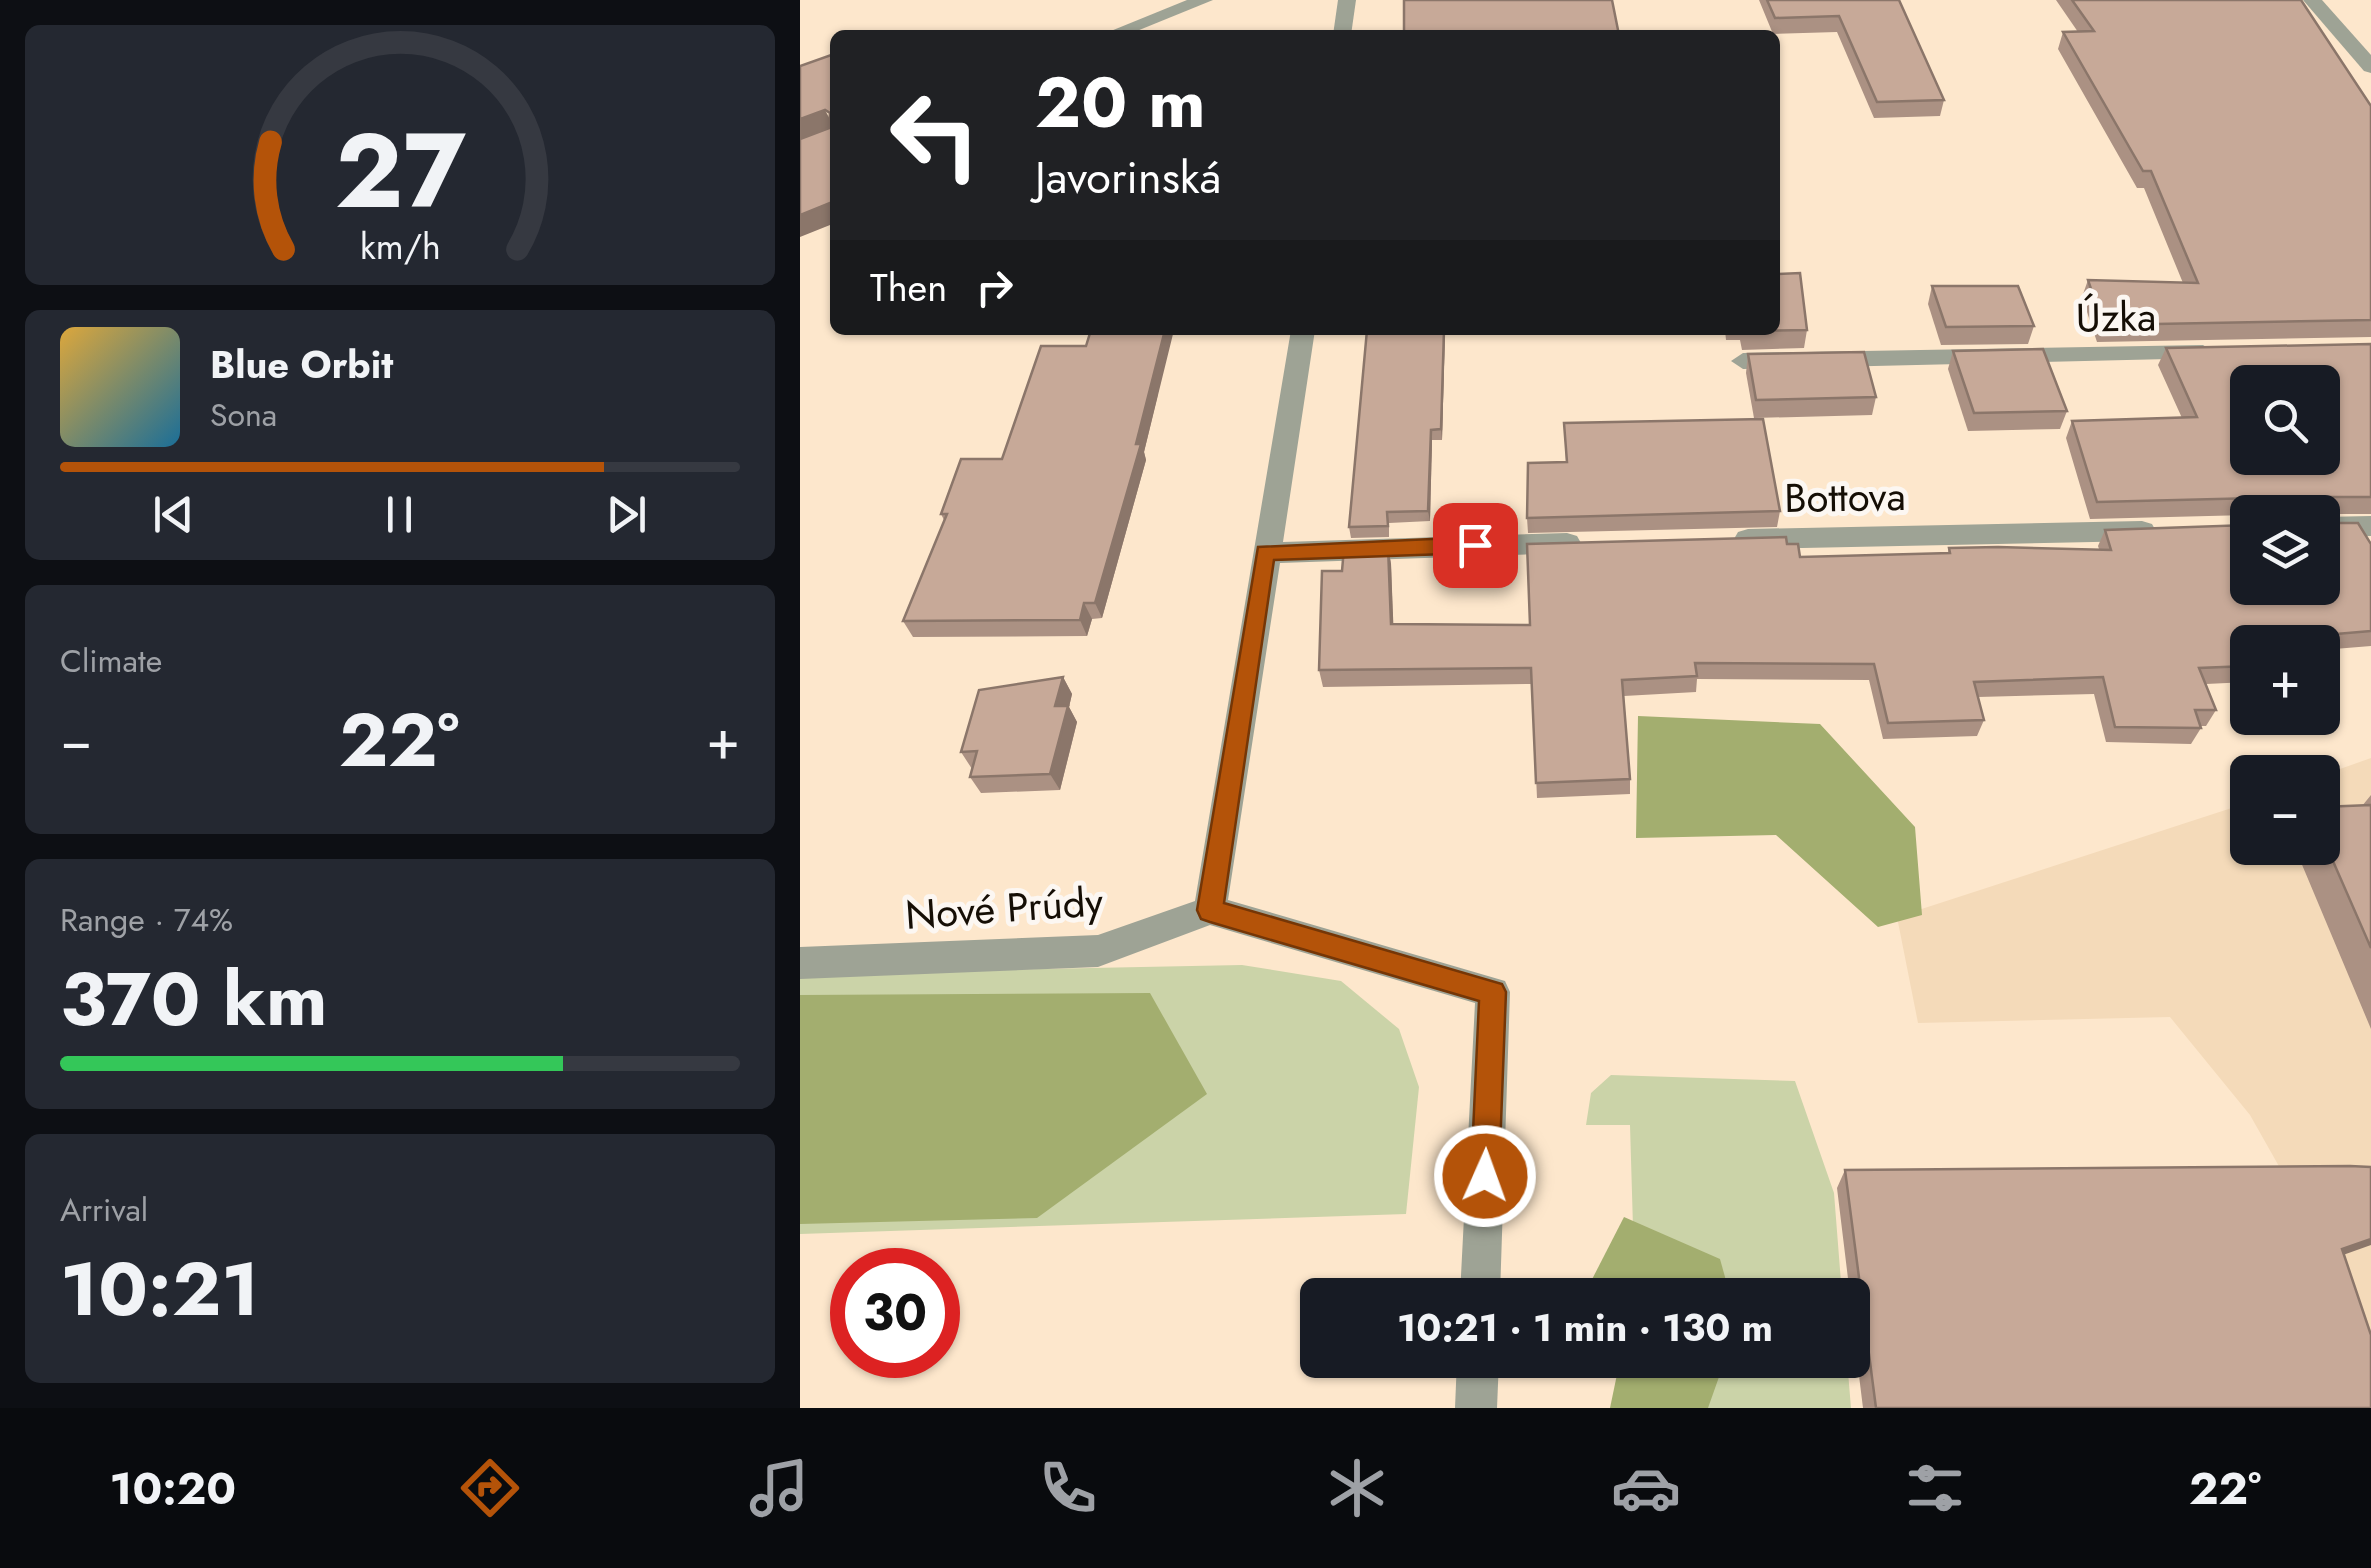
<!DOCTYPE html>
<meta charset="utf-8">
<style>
:root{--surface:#171b24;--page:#242831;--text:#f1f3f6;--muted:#9ea1a6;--line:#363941;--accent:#b45309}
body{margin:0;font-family:Jost,sans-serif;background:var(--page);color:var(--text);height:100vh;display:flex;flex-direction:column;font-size:38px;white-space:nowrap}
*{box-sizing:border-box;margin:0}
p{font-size:32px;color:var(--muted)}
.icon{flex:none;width:55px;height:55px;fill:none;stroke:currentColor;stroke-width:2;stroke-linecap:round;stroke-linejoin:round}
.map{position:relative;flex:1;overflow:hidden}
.drawer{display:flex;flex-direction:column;gap:25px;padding:25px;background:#0d0f14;width:800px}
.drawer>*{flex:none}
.hud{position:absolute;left:30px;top:30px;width:950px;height:305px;border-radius:15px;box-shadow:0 2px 8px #0004;background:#202124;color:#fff;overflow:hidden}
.controls{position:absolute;left:1430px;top:365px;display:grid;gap:20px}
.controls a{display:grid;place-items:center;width:110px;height:110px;border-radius:15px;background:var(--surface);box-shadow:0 2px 8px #0004;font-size:50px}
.speed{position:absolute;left:30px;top:1248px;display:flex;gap:20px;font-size:50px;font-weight:700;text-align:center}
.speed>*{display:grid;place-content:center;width:130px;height:130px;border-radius:50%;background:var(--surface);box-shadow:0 2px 8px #0004;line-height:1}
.speed .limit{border:15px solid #d22;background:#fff;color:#111}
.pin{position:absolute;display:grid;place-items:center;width:85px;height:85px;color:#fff;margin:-42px;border-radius:20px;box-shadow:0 5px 15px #0006}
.me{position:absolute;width:110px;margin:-55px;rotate:2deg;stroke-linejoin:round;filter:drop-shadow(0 0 8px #0008)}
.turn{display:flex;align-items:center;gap:35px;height:210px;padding:0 40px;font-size:45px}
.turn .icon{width:130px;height:130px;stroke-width:2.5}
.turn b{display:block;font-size:70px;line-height:85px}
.then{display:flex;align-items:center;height:95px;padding:0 40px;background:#0003;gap:20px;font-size:38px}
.big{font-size:75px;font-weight:700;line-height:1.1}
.drawer .widget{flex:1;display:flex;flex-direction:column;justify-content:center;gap:15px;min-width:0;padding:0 35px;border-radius:15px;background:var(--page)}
.drawer .dial{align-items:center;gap:0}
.dial svg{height:260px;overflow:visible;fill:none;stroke:var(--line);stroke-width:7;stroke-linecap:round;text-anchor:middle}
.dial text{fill:var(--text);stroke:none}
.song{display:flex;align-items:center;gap:30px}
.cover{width:120px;height:120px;border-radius:15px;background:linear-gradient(135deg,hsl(40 70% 55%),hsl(200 70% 35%))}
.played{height:10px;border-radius:5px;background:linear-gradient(90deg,var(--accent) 80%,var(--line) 80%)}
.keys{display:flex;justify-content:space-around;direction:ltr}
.heat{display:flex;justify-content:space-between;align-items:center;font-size:55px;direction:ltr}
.charge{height:15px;border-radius:8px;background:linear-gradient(90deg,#34c759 74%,var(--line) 0)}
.trip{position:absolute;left:500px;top:1278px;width:570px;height:100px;border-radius:15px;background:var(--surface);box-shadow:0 2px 8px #0004;font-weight:700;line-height:100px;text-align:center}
.tab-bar{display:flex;height:160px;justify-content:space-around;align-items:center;background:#090b0e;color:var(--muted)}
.tab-bar .icon{width:70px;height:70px}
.tab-bar .active{color:var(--accent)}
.tab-bar b{font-size:45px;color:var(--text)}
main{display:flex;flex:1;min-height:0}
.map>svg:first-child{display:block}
.built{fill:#f4dab9}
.green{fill:#cbd3a8}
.forest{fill:#a3ae6f}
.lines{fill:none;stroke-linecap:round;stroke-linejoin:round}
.minor{fill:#9ea395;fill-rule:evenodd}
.wall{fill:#ab9183}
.shaded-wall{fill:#8b766a}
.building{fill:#c7a998;stroke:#8b766a;stroke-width:2.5;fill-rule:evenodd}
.route{fill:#b45309;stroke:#753606;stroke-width:2.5}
.labels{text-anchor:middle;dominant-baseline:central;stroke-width:10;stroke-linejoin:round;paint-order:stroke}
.street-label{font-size:40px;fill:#150e05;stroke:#fcf7f2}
</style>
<main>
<section class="drawer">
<div class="widget dial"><svg viewBox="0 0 100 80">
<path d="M14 69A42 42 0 1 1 86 69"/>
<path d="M14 69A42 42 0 0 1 10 36" stroke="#b45309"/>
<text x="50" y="56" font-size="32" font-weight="700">27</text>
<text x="50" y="72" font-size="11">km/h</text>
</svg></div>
<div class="widget">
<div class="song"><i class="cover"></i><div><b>Blue Orbit</b><p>Sona</p></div></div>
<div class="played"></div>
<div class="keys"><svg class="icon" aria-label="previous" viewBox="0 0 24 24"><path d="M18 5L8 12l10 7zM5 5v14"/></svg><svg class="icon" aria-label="pause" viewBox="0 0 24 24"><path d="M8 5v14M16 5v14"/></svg><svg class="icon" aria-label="next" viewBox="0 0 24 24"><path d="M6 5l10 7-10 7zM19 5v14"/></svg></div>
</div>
<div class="widget"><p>Climate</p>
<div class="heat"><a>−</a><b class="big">22°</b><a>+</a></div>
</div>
<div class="widget"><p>Range · 74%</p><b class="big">370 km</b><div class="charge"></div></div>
<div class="widget"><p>Arrival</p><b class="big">10:21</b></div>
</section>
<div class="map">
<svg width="1571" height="1408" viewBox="0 0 1571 1408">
<rect width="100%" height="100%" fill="#fde7cc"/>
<polygon class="built" points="1571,758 1571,1408 1489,1184 1450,1115 1370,1017 1118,1023 1097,917 1447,803 1448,848 1522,848 1523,775"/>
<g class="green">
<polygon points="442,965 541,981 599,1029 619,1087 606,1214 0,1234 0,974"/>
<polygon points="811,1075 995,1081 1034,1193 1042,1295 835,1295 830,1125 786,1125 791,1093"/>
<polygon points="837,1360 1047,1360 1051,1408 838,1408"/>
</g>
<g class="forest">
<polygon points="838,716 1020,724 1115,827 1122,915 1078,927 976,835 836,838"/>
<polygon points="350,993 407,1094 237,1218 0,1224 0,995"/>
<polygon points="824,1217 920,1259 930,1295 784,1295"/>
<polygon points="820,1360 925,1360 908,1408 810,1408"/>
</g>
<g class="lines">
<g class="minor">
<polygon points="387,0 413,0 327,35 301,35"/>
<polygon points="538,0 556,0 551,35 533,35"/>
<polygon points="1503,0 1522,0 1571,55 1571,73 1564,71"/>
<polygon points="491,330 515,330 483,542 767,533 777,536 781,543 777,550 767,553 480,563 428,900 705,981 710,992 700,1295 660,1295 675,1003 410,925 298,967 0,979 0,947 298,935 395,901"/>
<polygon points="1403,345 1415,353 1411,358 943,369 931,361 943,353"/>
<polygon points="1571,516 1571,536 1522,537 1522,517"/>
<polygon points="1342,521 1352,524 1356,531 1352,538 1342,541 948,549 938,546 934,539 938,532 948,529"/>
<polygon points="657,1360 699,1360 697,1408 655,1408"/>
</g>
</g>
<g class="wall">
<polygon points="959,0 1099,0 1144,100 1140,116 1074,118 1037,32 973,34"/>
<polygon points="1256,0 1501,0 1571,106 1571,337 1297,342 1282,297 1288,280 1383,283 1344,188 1337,188 1258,49 1263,32 1278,32"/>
<polygon points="1132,286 1234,326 1228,344 1141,345 1128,304"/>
<polygon points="567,330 645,330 642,440 632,440 630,521 589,523 589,537 551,538 549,527"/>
<polygon points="925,330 1007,330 1004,348 942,350 940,340 926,340"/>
<polygon points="1571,344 1571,514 1530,514 1530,523 1571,544 1571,646 1522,650 1522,642 1448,642 1448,682 1406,684 1416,710 1406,726 1400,726 1401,728 1391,744 1306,742 1294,694 1178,697 1184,720 1177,736 1083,739 1069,680 897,679 896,692 824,696 830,779 830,794 737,798 732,684 523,687 519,670 542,571 588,547 591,564 593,624 730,625 987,544 1000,557 1148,553 1149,548 1299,549 1298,546 1305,530 1448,588 1522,512 1448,512 1448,515 1290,519 1266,438 1272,421 1382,418 1358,365 1366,348"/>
<polygon points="286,346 358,394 344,452 346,460 302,618 292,619 287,636 113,637 103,621 144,520 141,514 202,459"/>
<polygon points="1153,351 1267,411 1260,429 1168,431 1148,369"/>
<polygon points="948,354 1076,397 1072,415 954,418 946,373"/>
<polygon points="764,423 980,511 977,527 728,533 727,518 766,462"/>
<polygon points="263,677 272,694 269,707 277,722 260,790 181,793 170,777 172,769 161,752"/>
<polygon points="1571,795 1571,1029 1495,848 1522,848 1522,807 1562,806"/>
<polygon points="1045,1170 1544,1255 1571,1408 1063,1408 1052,1319 1052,1295 1050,1295 1037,1188"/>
</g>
<g class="shaded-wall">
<polygon points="25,110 34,127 0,140 0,119"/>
<polygon points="35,201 35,223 0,237 0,215"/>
<polygon points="365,330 374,330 344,452 346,460 302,618 295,603"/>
<polygon points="644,330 645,330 642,440 641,429"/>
<polygon points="631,430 632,440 630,521 628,511"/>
<polygon points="588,547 591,564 594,641 591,624"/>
<polygon points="284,603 292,619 287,636 280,620"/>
<polygon points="263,677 272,694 269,707 277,722 260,790 250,774 255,706"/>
<polygon points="1571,1239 1571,1245 1515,1265 1542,1249"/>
</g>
<g class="building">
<polygon points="604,0 812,0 819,35 604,35"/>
<polygon points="967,0 1099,0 1144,100 1077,102 1039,16 975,18"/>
<polygon points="1272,0 1501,0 1571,106 1571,320 1303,325 1288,280 1398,283 1351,171 1343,171 1263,32 1294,31"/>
<polygon points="34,54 35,201 0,215 0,139 29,128 30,113 25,110 0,119 0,66"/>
<polygon points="1000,273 1007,330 944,331 944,330 975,330 975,274"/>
<polygon points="1132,286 1218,286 1234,326 1146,327"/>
<polygon points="291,330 365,330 336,444 341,444 295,603 284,603 280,620 103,621 147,514 141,514 161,459 202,459 241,346 286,346"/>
<polygon points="567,330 644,330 641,429 631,430 628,511 587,512 588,526 549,527"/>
<path d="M1571,344V497H1530V523H1558L1571,544V631L1453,641L1454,642H1448V666L1399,668L1416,710H1395L1401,728L1315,727L1303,677L1174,682L1184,720L1088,723L1074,664L895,663L897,676L822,680L830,779L736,783L731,668L519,670L522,571H542L544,548L588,547L591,624L730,625L727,544L986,537L987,544H998L1000,557L1150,553L1149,548L1198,547L1311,550L1305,530L1448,525V588H1522V512H1461V502L1457,498L1297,502L1272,421L1397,417L1366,348ZM1448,382H1522V458H1448Z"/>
<polygon points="1243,349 1267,411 1174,413 1153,351"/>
<polygon points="1064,352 1076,397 956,400 948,354"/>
<polygon points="963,419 980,511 727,518 728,463 767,462 764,423"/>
<polygon points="263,677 255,706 268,706 250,774 170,777 177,751 161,752 179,690"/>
<polygon points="1571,805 1571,948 1522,836 1522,807"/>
<polygon points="1550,1166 1571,1167 1571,1239 1542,1249 1571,1335 1571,1408 1076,1408 1045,1170"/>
</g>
<polygon class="route" points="675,537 685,545 675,553 474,560 424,903 702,984 706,992 699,1176 695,1186 685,1191 675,1186 671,1176 679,1001 410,922 401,919 397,910 458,547"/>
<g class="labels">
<g class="street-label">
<text transform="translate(1316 317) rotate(-1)">Úzka</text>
<text transform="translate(1045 497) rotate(-1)">Bottova</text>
<text transform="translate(204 908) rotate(-4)">Nové Prúdy</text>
</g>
</g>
</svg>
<div class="controls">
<a><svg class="icon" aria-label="search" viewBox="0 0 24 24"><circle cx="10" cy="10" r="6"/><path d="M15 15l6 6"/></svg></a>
<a><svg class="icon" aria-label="layers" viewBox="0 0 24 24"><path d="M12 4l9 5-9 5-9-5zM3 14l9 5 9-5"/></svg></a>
<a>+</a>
<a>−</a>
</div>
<div class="speed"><div class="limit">30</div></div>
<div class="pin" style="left:675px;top:545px;background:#d93025"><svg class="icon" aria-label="arrive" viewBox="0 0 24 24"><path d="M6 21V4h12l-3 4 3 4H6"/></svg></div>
<svg class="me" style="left:685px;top:1176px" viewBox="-20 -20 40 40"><circle r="17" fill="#b45309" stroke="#fff" stroke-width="3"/><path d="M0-11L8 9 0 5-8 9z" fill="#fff"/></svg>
<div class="trip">10:21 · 1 min · 130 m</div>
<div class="hud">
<div class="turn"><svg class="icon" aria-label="left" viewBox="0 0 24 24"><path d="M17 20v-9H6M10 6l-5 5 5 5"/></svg><div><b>20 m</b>Javorinská</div></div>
<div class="then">Then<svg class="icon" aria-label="right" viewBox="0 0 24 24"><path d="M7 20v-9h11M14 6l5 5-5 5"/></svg></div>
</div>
</div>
</main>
<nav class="tab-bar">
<b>10:20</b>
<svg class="icon active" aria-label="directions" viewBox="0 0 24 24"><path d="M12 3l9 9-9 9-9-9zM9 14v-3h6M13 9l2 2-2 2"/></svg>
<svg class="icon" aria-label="music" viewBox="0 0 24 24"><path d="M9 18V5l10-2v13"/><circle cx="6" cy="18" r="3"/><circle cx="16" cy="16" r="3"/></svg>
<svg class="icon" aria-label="phone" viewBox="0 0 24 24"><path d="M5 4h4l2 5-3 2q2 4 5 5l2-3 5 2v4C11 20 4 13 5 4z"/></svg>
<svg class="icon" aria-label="climate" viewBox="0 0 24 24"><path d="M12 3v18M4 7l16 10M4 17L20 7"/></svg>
<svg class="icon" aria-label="car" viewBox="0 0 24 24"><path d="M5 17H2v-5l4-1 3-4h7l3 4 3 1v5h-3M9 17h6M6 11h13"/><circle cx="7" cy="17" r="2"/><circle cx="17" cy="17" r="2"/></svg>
<svg class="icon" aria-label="filters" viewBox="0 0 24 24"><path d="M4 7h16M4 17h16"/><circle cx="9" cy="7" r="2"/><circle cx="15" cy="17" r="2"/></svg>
<b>22°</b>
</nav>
